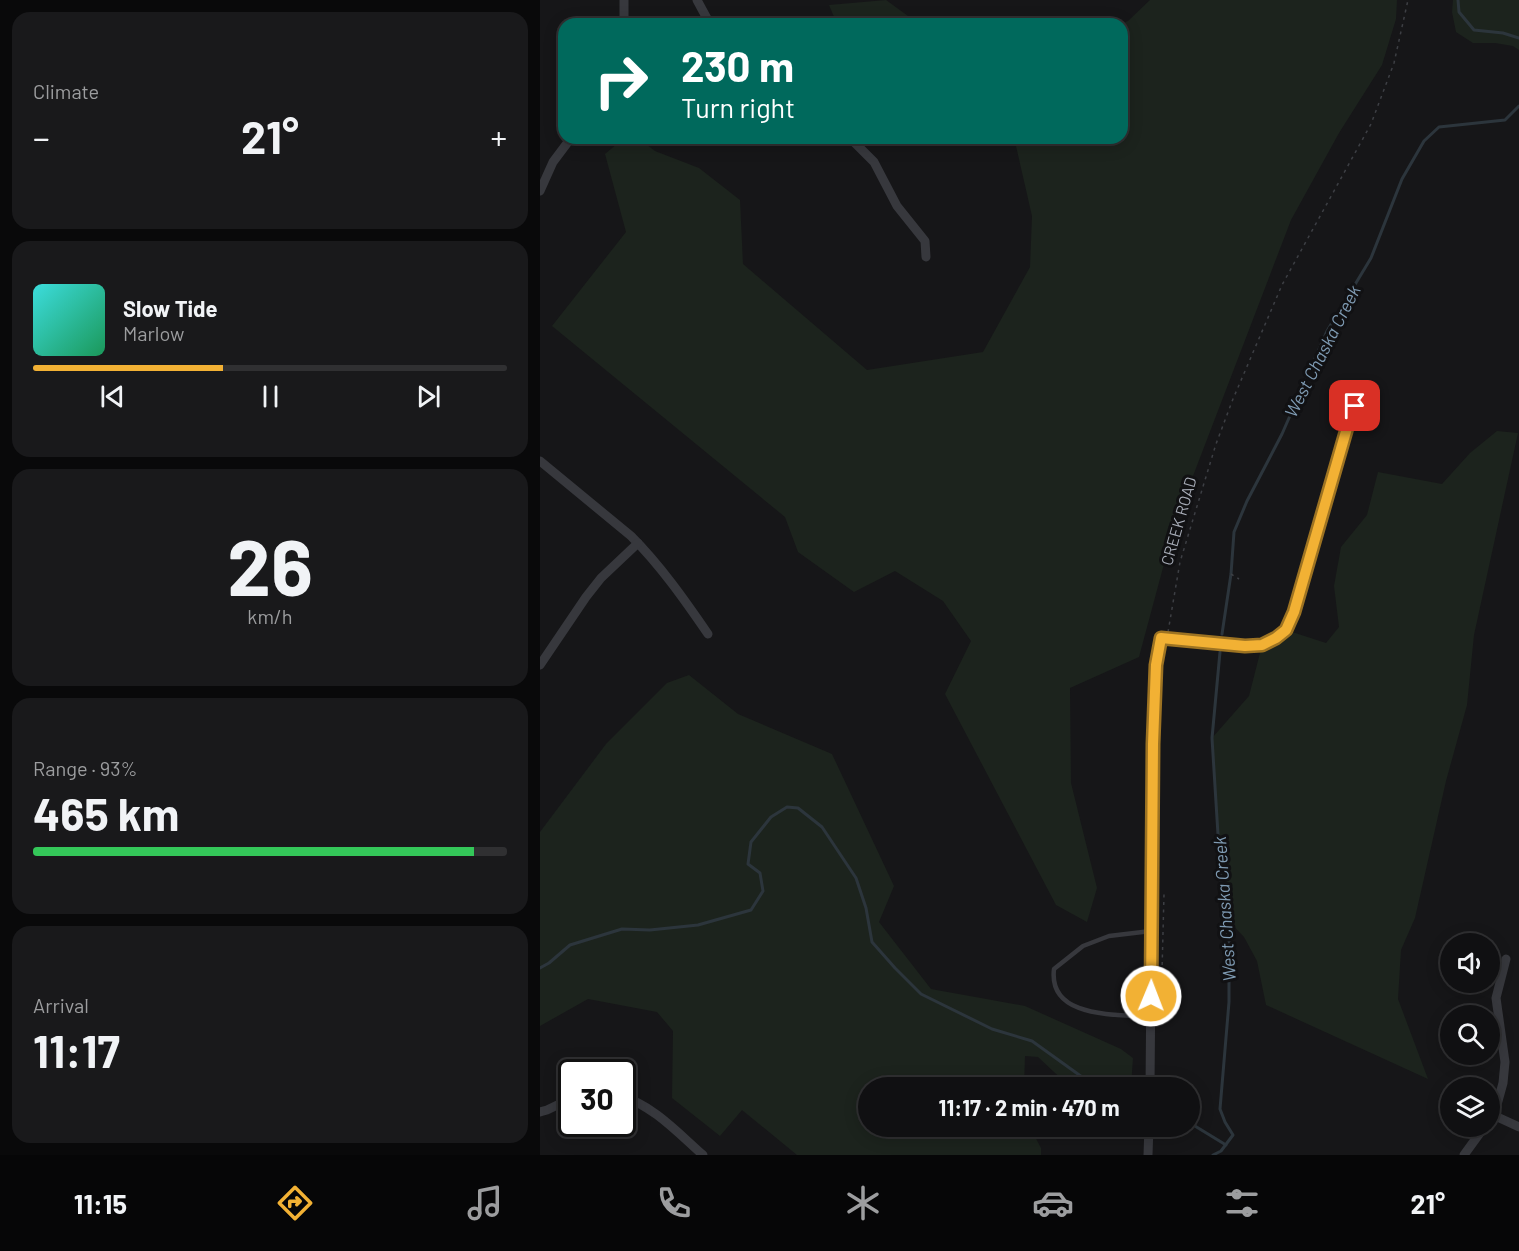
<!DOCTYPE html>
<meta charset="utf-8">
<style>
:root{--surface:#101012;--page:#19191b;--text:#f1f3f6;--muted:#9c9d9f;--line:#303032;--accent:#f2b134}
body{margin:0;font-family:Barlow,sans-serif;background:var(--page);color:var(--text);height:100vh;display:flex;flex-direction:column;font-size:22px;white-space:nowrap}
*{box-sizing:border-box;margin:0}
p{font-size:20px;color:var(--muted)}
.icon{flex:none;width:33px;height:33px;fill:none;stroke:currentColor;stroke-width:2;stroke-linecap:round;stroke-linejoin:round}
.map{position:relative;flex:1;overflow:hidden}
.sheet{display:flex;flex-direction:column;gap:12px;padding:12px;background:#09090a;width:540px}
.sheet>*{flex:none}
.hud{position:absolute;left:18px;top:18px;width:570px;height:126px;border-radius:18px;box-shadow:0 3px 15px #0003,0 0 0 2px var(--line);background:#00695c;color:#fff;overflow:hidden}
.buttons{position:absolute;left:900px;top:933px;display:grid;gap:12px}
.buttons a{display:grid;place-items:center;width:60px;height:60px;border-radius:50%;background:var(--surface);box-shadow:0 3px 15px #0003,0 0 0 2px var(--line);font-size:30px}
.speed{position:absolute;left:18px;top:1059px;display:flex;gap:12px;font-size:30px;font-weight:700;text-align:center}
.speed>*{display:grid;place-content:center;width:78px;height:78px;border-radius:50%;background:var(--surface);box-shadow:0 3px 15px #0003,0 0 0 2px var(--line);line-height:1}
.speed .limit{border:3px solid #111;border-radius:9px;background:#fff;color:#111}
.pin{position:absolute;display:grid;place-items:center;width:51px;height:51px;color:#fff;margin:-26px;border-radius:12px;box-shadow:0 3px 9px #0006}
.me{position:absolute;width:66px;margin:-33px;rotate:1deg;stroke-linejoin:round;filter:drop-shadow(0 0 4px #0008)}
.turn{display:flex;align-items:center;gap:21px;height:126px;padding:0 24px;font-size:27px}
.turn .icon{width:78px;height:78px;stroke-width:2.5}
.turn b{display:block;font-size:42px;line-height:51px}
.big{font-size:45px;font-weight:700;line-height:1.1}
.sheet .tile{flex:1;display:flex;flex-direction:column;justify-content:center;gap:9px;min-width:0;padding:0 21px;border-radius:18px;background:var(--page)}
.sheet .dial{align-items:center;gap:0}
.dial b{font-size:78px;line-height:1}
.song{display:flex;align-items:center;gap:18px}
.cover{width:72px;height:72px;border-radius:9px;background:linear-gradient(135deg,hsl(180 70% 55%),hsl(150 70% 35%))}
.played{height:6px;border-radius:3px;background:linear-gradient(90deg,var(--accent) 40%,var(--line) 40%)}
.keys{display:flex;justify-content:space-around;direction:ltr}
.heat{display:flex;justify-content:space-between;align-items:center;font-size:33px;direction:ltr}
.charge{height:9px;border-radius:4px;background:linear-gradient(90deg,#34c759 93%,var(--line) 0)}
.trip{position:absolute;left:318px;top:1077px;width:342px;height:60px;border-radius:30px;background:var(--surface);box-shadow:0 3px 15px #0003,0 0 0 2px var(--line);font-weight:700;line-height:60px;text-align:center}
.tabs{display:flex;height:96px;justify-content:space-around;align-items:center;background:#060607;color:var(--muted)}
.tabs .icon{width:42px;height:42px}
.tabs .active{color:var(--accent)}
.tabs b{font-size:27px;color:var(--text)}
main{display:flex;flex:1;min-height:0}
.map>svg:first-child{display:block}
.green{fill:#1c231d}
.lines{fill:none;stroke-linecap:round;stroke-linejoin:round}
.stream{stroke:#2c353c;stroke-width:3}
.path{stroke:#3d3f44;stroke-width:1.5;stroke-dasharray:3 4.5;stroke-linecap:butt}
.lane{stroke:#37383d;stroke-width:4.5}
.street{stroke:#37383d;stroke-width:9}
.route-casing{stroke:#9d7322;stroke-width:15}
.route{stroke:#f2b134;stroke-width:10}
.labels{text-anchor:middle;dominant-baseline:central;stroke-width:6;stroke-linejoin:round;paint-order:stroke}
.street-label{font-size:16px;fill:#a8adb8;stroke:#111113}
.water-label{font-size:18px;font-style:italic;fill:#7f9bb3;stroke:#111113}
</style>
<main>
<section class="sheet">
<div class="tile"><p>Climate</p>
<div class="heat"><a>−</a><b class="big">21°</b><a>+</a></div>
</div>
<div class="tile">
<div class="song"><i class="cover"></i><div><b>Slow Tide</b><p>Marlow</p></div></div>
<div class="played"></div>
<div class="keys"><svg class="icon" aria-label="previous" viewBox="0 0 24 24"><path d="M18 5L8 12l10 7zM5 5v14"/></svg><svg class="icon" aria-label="pause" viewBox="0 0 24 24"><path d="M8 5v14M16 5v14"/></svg><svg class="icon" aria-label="next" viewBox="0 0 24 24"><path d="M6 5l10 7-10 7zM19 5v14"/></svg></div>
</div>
<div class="tile dial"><b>26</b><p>km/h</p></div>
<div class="tile"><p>Range · 93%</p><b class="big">465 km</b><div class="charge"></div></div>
<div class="tile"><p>Arrival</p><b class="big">11:17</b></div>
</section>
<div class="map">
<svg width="979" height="1155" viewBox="0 0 979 1155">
<rect width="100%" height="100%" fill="#161618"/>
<g class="green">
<polygon points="346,0 379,24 297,24 289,5"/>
<polygon points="610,0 857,0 856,19 842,65 799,133 751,220 635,523 599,657 530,688 531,783 557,888 547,922 516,905 405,694 431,641 403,601 355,571 314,592 258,552 245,517 12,326 86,232 65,154 84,138 98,138 115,151 159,168 200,200 203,264 327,370 443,352 490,267 492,216 476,146 465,138 582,138 581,24 588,21"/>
<polygon points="913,0 979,0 979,50 973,46 955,43 933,43 916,32 912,12"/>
<polygon points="957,431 978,433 934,635 927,705 906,781 875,918 861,950 858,999 888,1079 726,1005 717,961 704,937 683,915 672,738 709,696 722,645 746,630 786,643 799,627 794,586 801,547 827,515 838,472 902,484 930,453"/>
<polygon points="149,675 198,714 292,754 354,886 339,922 391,989 485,1006 581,1049 593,1058 591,1087 530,1087 498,1057 485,1056 484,1087 328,1088 328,1126 490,1127 501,1148 501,1155 257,1155 202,1110 180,1136 132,1098 133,1031 117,1012 48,999 0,1026 0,832 66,744 127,683"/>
</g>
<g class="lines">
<g class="stream">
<polyline points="918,0 919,12 934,30 963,33 979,38"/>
<polyline points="682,634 691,574 694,532 707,501 742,434 787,331 831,258 862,179 884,141 899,127 965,120 979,106"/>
<polyline points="0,968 9,963 30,945 82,929 110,930 158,925 211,910 223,891 220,873 208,864 211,842 231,817 247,807 258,808 282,827 316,878 326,908 332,942 355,968 381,994 452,1029 492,1041 549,1082 597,1086"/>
<polyline points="650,1123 686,1145"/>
<polyline points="673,1155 681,1151 693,1135 685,1122 680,1109 689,1002 689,939 683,915 672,738 680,652"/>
</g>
<g class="path">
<polyline points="691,574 699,579"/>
<polyline points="628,632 640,562 676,444 693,399 742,285 831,124 854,63 868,0"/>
<polyline points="621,1010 624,894 621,894"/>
</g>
<g class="lane">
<polyline points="621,638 705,646 722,645 736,638 746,630 754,612 807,428 815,406"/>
<path d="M610,1017C577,1014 508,1019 514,969L543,946L569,936L611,931"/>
</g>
<g class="street">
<polyline points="84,0 84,24"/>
<polyline points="157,0 170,24"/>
<polyline points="310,138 334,162 357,206 385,241 386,257"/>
<polyline points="0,191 13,162 31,138"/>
<path d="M0,461L91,536C120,565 144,599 168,634"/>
<polyline points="0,665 46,597 61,578 98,543"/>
<polyline points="610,1088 613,744 616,665 621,638"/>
<path d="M82,1097C112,1104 141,1136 163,1155"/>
<polyline points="0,1112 7,1110 32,1098"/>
<polyline points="953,1115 979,1127"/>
<polyline points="950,1120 953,1115 958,1101 963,1083 965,1062 956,998 966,959"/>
<polyline points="608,1155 609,1126"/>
<polyline points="924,1155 945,1126"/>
</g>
</g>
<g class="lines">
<defs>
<polyline id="route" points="611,996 613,744 616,665 621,638 705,646 722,645 736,638 746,630 754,612 807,428 815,406"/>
</defs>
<use href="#route" class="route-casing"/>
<use href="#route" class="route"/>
</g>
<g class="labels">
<g class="street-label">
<text transform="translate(638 521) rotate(-74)">CREEK ROAD</text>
</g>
<g class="water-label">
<text transform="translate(782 351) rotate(-63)">West Chaska Creek</text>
<text transform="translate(684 909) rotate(-94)">West Chaska Creek</text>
</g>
</g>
</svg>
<div class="buttons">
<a><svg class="icon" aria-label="sound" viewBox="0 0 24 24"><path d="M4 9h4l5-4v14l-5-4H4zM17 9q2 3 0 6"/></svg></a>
<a><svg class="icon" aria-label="search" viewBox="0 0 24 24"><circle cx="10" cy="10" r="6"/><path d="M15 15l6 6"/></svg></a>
<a><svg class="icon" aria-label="layers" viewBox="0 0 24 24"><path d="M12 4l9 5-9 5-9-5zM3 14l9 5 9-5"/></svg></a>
</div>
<div class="speed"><div class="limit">30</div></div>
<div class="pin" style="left:815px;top:406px;background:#d93025"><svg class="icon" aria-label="arrive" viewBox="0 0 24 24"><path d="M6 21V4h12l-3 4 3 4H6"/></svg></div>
<svg class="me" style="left:611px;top:996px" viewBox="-20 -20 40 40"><circle r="17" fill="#f2b134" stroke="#fff" stroke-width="3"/><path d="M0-11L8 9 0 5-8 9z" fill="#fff"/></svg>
<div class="trip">11:17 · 2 min · 470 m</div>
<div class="hud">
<div class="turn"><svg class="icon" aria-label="right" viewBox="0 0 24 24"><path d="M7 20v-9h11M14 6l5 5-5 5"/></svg><div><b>230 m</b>Turn right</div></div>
</div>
</div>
</main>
<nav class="tabs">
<b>11:15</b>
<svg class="icon active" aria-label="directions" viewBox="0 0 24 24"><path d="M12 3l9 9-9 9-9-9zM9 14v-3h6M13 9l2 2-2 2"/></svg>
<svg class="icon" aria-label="music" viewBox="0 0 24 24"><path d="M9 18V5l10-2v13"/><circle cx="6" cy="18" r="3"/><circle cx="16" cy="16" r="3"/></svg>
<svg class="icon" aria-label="phone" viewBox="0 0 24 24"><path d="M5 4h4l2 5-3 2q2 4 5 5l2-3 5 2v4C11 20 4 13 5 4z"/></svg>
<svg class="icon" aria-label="climate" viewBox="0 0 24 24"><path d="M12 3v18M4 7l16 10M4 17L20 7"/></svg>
<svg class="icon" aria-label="car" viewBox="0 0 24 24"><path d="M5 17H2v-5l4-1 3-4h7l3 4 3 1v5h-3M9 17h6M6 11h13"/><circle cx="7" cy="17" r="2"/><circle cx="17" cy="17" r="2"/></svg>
<svg class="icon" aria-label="filters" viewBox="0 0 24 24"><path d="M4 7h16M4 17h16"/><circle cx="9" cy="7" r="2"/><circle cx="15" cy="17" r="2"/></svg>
<b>21°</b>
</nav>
